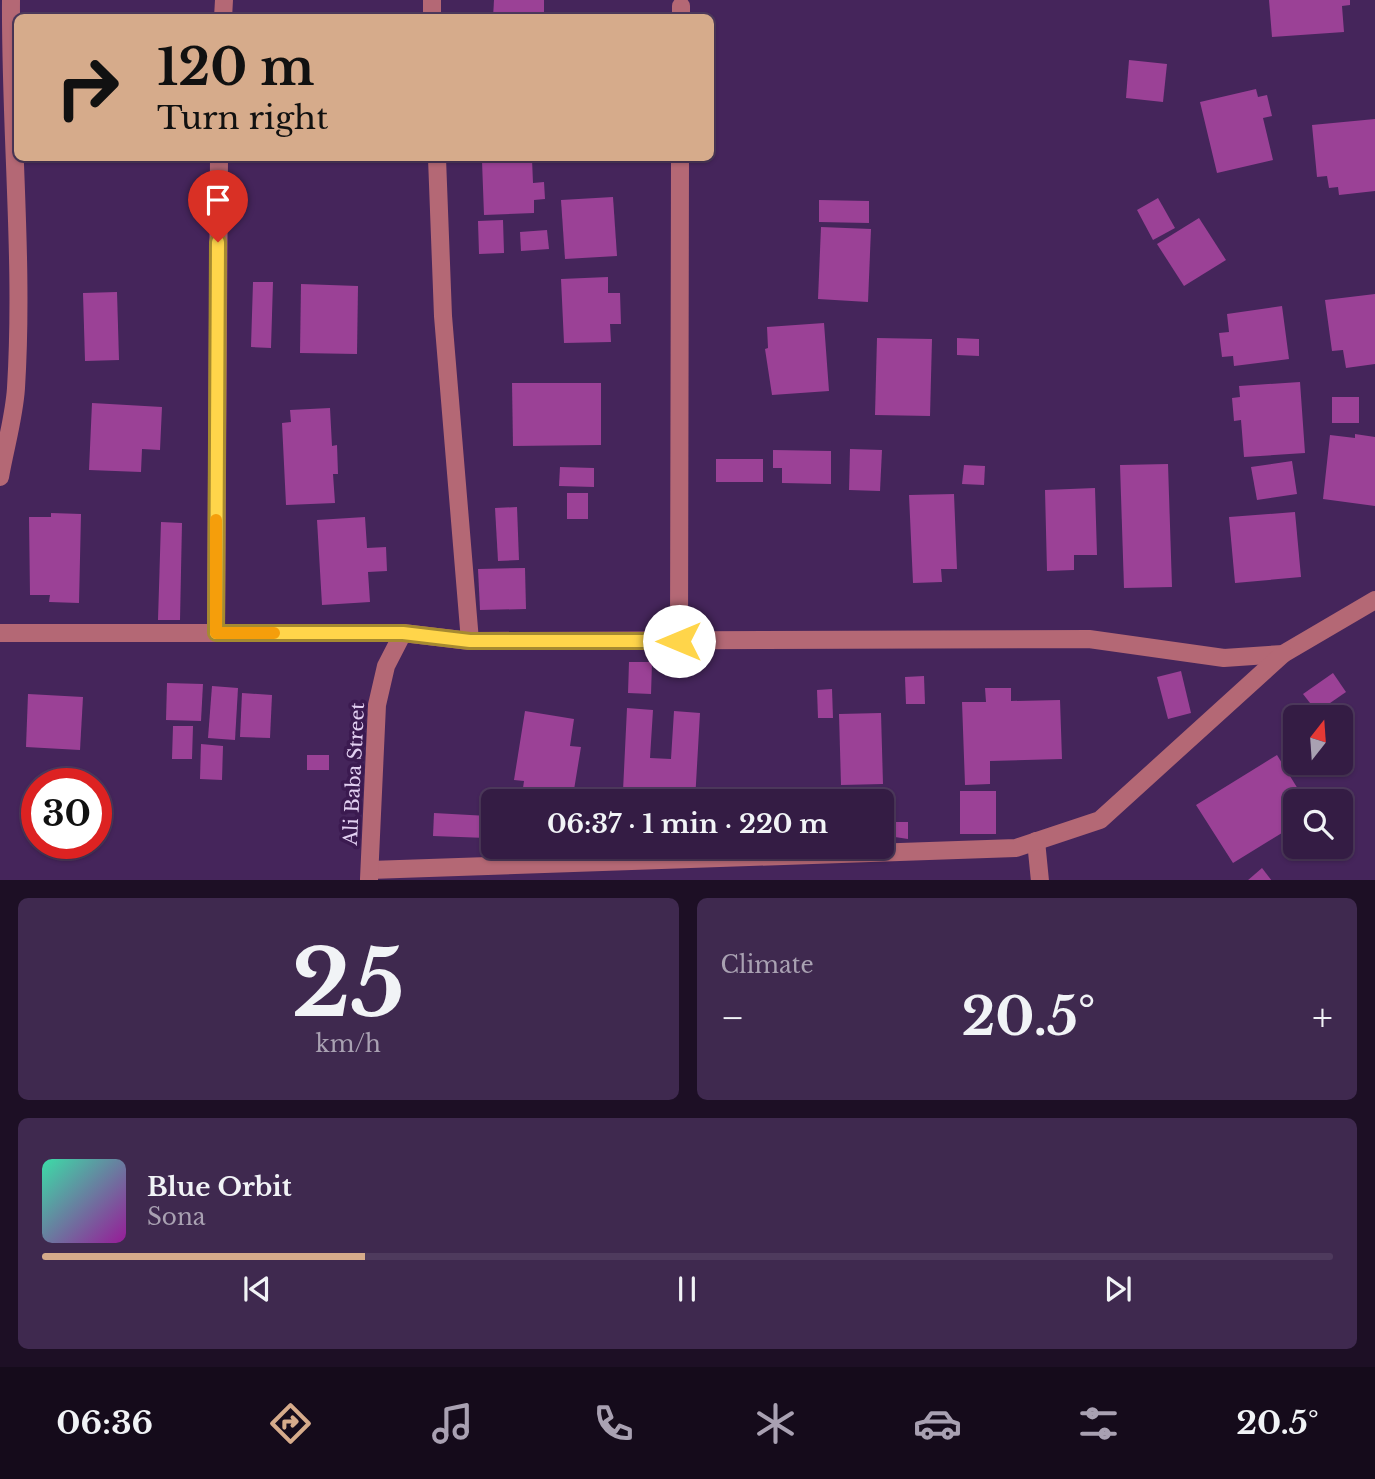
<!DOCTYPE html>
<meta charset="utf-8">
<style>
:root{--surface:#341c44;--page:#3f294f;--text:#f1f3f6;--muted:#a9a1b2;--line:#4e3a5d;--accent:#d6ab8b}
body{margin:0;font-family:"Libre Baskerville",serif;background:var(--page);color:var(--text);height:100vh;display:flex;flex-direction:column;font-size:26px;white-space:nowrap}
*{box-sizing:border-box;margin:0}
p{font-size:23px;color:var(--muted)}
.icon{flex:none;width:38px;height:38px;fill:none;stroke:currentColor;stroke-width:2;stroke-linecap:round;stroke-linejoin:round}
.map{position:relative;height:880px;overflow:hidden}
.drawer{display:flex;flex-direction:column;gap:18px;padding:18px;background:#1d0f25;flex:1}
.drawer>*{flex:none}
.guide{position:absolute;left:14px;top:14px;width:700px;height:147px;border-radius:10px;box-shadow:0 2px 5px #0004,0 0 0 2px var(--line);background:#d6ab8b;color:#111;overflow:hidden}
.needle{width:46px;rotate:17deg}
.controls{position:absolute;left:1283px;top:705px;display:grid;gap:14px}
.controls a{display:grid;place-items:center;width:70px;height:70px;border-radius:10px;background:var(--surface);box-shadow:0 2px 5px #0004,0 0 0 2px var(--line);font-size:35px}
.speed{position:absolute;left:21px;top:768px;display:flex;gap:14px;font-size:35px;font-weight:700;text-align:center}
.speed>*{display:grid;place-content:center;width:91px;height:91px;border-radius:50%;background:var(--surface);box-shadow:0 2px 5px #0004,0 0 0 2px var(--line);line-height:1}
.speed .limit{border:10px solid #d22;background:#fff;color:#111}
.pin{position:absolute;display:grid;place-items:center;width:60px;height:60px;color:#fff;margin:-72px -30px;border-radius:50% 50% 50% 0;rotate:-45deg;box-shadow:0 0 7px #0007}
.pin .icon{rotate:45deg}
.me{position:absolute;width:77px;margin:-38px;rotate:270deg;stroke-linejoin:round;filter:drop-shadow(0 0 5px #0008)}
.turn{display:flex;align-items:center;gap:24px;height:147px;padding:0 28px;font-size:32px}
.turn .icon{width:91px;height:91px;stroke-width:2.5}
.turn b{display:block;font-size:49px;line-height:60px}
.big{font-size:52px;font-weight:700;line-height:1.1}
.drawer .tile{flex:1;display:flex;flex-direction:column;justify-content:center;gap:10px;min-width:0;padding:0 24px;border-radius:10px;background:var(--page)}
.drawer .dial{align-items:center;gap:0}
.dial b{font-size:91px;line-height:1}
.song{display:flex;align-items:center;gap:21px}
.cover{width:84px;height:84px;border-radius:10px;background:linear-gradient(135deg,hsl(160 70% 55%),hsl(300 70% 35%))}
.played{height:7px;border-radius:4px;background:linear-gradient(90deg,var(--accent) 25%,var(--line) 25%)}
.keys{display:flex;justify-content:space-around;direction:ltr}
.heat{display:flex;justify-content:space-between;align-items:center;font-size:38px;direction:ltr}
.drawer .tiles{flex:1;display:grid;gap:18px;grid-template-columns:1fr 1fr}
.tile:last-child{grid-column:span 2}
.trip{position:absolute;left:481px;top:789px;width:413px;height:70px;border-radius:10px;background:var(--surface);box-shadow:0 2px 5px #0004,0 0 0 2px var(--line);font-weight:700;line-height:70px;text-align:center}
.tab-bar{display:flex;height:112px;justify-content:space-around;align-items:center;background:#150b1b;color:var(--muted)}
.tab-bar .icon{width:49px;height:49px}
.tab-bar .on{color:var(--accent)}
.tab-bar b{font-size:32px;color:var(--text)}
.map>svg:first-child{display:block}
.building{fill:#9b4196}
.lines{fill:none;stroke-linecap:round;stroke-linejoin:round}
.minor{stroke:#b46875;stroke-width:18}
.route-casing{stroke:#a68a30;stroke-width:18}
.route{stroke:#ffd54a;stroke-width:12}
.slow{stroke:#f59e0b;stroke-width:12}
.labels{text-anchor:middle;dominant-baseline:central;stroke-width:7;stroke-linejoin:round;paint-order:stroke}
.street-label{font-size:19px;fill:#e3d1f2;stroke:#3b1a50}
</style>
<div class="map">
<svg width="1375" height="881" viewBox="0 0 1375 881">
<rect width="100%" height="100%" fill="#45255b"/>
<g class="building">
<polygon points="494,0 544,0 544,18 493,18"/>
<polygon points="1269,0 1350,0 1350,5 1342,6 1344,32 1272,37"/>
<polygon points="1129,60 1167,64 1163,102 1126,98"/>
<polygon points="1256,89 1258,97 1267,95 1272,116 1263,118 1273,160 1217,173 1200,102"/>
<polygon points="1375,119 1375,191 1339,195 1338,187 1329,188 1327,176 1317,177 1312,125"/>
<polygon points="532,159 533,183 544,182 545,199 534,200 534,213 484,215 482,161"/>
<polygon points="613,197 617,256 565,259 561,200"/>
<polygon points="1158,198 1175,228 1153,240 1137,210"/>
<polygon points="819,200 869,201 869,223 819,222"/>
<polygon points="1199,218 1226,260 1184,286 1157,244"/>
<polygon points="503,220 504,253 479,254 478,221"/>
<polygon points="821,227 871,229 868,302 818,299"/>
<polygon points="547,230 549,249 521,251 520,232"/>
<polygon points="608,277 608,293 620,293 621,324 610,324 611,342 564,343 561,279"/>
<polygon points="253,282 273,282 271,348 251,347"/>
<polygon points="301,284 358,286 357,354 300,353"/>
<polygon points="117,292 119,360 85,361 83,293"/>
<polygon points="1375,294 1375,364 1346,368 1343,350 1332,351 1325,300"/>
<polygon points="1282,306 1289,359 1234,366 1233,356 1222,357 1219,333 1229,332 1227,314"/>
<polygon points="824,323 829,391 772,395 765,349 768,348 767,327"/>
<polygon points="877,338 932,339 930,416 875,415"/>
<polygon points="957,338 979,339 979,356 957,355"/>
<polygon points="1300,382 1305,453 1244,457 1241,420 1234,421 1232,398 1240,397 1239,386"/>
<polygon points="512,383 601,383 601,445 513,446"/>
<rect x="1332" y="397" width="27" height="26"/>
<polygon points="92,403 162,407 160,450 142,449 141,472 89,470"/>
<polygon points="330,408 332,446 337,445 338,474 333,474 335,503 286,505 282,423 291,422 290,410"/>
<polygon points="1355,434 1375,437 1375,506 1323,499 1330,435 1355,438"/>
<polygon points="850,449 882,450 880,491 849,490"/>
<polygon points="773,450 831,451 831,484 782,483 782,468 773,468"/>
<rect x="716" y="459" width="47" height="23"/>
<polygon points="1292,461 1297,494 1257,500 1251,467"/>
<polygon points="1168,464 1172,587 1124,588 1120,465"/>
<polygon points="964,465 985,466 984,485 962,484"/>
<polygon points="560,467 594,468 594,487 559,486"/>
<polygon points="1095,488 1097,555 1074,555 1074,570 1047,571 1045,490"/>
<rect x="567" y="493" width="21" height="26"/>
<polygon points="954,494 957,569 941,569 942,582 913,583 909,495"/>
<polygon points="517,507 519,560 498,561 495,508"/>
<polygon points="1295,512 1301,577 1235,583 1229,517"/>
<polygon points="51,513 81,514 79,603 49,602 50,595 30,595 29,517 51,517"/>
<polygon points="365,517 367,548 386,547 387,571 368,572 370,602 322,605 317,520"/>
<polygon points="161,522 182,523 180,620 158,620"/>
<polygon points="525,568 526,609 480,610 478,569"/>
<polygon points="629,662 652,662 651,694 628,693"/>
<polygon points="1181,671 1191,713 1168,719 1157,677"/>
<polygon points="1333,673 1346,692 1317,712 1303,694"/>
<polygon points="924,676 925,704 906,704 905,677"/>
<polygon points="167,683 203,684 201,721 166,720"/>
<polygon points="212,686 238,688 235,740 208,738"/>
<polygon points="985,688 1011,688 1011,701 1060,700 1062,759 990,761 990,784 965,785 962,702 986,702"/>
<polygon points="832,689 833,718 818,718 817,690"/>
<polygon points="242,693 272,695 270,738 240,737"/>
<polygon points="28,694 83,697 80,750 26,747"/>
<polygon points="627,708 653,710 650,758 671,759 674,711 700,713 695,801 670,800 670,788 649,787 649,793 623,791"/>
<polygon points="525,711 574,719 570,746 581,747 572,802 521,802 524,781 514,780"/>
<polygon points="881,713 883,784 841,785 839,714"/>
<polygon points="173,726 193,726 192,759 172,759"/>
<polygon points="201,744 223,746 222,780 200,779"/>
<rect x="307" y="755" width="22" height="15"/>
<polygon points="1277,755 1306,802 1295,802 1295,825 1233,863 1196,805"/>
<rect x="960" y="791" width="36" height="43"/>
<polygon points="882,802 894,802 893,822 908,822 908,839 882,835"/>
<polygon points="434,813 488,816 487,838 433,836"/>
<polygon points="1262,868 1272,881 1247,881"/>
</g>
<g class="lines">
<g class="minor">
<polyline points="432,0 432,18"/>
<polyline points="223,18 224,0"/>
<polyline points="681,18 681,6"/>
<polyline points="437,158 443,316 470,641"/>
<path d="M0,477C5,448 14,418 16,388C24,259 10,129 11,0"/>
<polyline points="0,633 403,633 470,641 1089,639 1224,658 1283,654 1375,600"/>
<polyline points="216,633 219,158"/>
<polyline points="679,641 680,158"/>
<polyline points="1036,841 1040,881"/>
<polyline points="370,870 1016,848 1100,820 1283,654"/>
<polyline points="369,879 377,705 386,666 403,633"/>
</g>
</g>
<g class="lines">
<defs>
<polyline id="route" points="218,242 216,633 403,633 470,641 679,641"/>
</defs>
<use href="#route" class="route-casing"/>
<use href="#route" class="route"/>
<polyline class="slow" points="216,520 216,633 274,633"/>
</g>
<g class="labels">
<g class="street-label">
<text transform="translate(354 774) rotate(-87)">Ali Baba Street</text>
</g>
</g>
</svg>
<div class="controls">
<a><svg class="needle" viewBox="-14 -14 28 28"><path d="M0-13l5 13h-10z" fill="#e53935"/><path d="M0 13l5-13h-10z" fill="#a9a1b2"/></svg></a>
<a><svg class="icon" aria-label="search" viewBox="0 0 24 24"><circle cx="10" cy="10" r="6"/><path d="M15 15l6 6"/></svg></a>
</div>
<div class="speed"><div class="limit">30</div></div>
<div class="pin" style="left:218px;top:242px;background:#d93025"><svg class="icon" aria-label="arrive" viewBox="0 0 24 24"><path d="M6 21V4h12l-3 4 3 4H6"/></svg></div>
<svg class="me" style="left:679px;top:641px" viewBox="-20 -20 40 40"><circle r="19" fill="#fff"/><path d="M0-13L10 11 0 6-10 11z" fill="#ffd54a"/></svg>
<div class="trip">06:37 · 1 min · 220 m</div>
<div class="guide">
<div class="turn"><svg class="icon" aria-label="right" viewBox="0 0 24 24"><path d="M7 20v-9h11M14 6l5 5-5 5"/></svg><div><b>120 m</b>Turn right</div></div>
</div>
</div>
<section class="drawer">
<div class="tiles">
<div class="tile dial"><b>25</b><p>km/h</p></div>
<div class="tile"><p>Climate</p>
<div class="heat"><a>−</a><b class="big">20.5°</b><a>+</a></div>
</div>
<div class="tile">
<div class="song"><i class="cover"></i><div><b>Blue Orbit</b><p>Sona</p></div></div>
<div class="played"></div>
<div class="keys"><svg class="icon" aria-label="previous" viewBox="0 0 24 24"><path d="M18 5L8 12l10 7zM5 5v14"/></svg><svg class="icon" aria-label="pause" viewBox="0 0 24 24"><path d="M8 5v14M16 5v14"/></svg><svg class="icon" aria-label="next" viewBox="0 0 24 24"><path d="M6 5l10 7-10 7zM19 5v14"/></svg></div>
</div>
</div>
</section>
<nav class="tab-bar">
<b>06:36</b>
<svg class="icon on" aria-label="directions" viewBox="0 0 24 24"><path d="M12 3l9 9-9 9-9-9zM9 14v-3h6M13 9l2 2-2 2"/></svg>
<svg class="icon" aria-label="music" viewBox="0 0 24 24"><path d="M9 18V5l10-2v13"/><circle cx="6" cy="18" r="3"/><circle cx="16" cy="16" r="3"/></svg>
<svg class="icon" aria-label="phone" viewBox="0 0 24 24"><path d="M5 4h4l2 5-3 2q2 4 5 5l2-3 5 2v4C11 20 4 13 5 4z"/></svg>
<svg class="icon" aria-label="climate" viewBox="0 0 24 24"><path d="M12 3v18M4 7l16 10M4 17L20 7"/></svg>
<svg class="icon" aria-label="car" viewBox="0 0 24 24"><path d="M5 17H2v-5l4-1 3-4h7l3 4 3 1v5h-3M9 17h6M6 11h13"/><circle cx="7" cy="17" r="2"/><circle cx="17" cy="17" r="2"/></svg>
<svg class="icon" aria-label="filters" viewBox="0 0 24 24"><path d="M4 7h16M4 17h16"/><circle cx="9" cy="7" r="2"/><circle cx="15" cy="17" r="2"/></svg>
<b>20.5°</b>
</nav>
